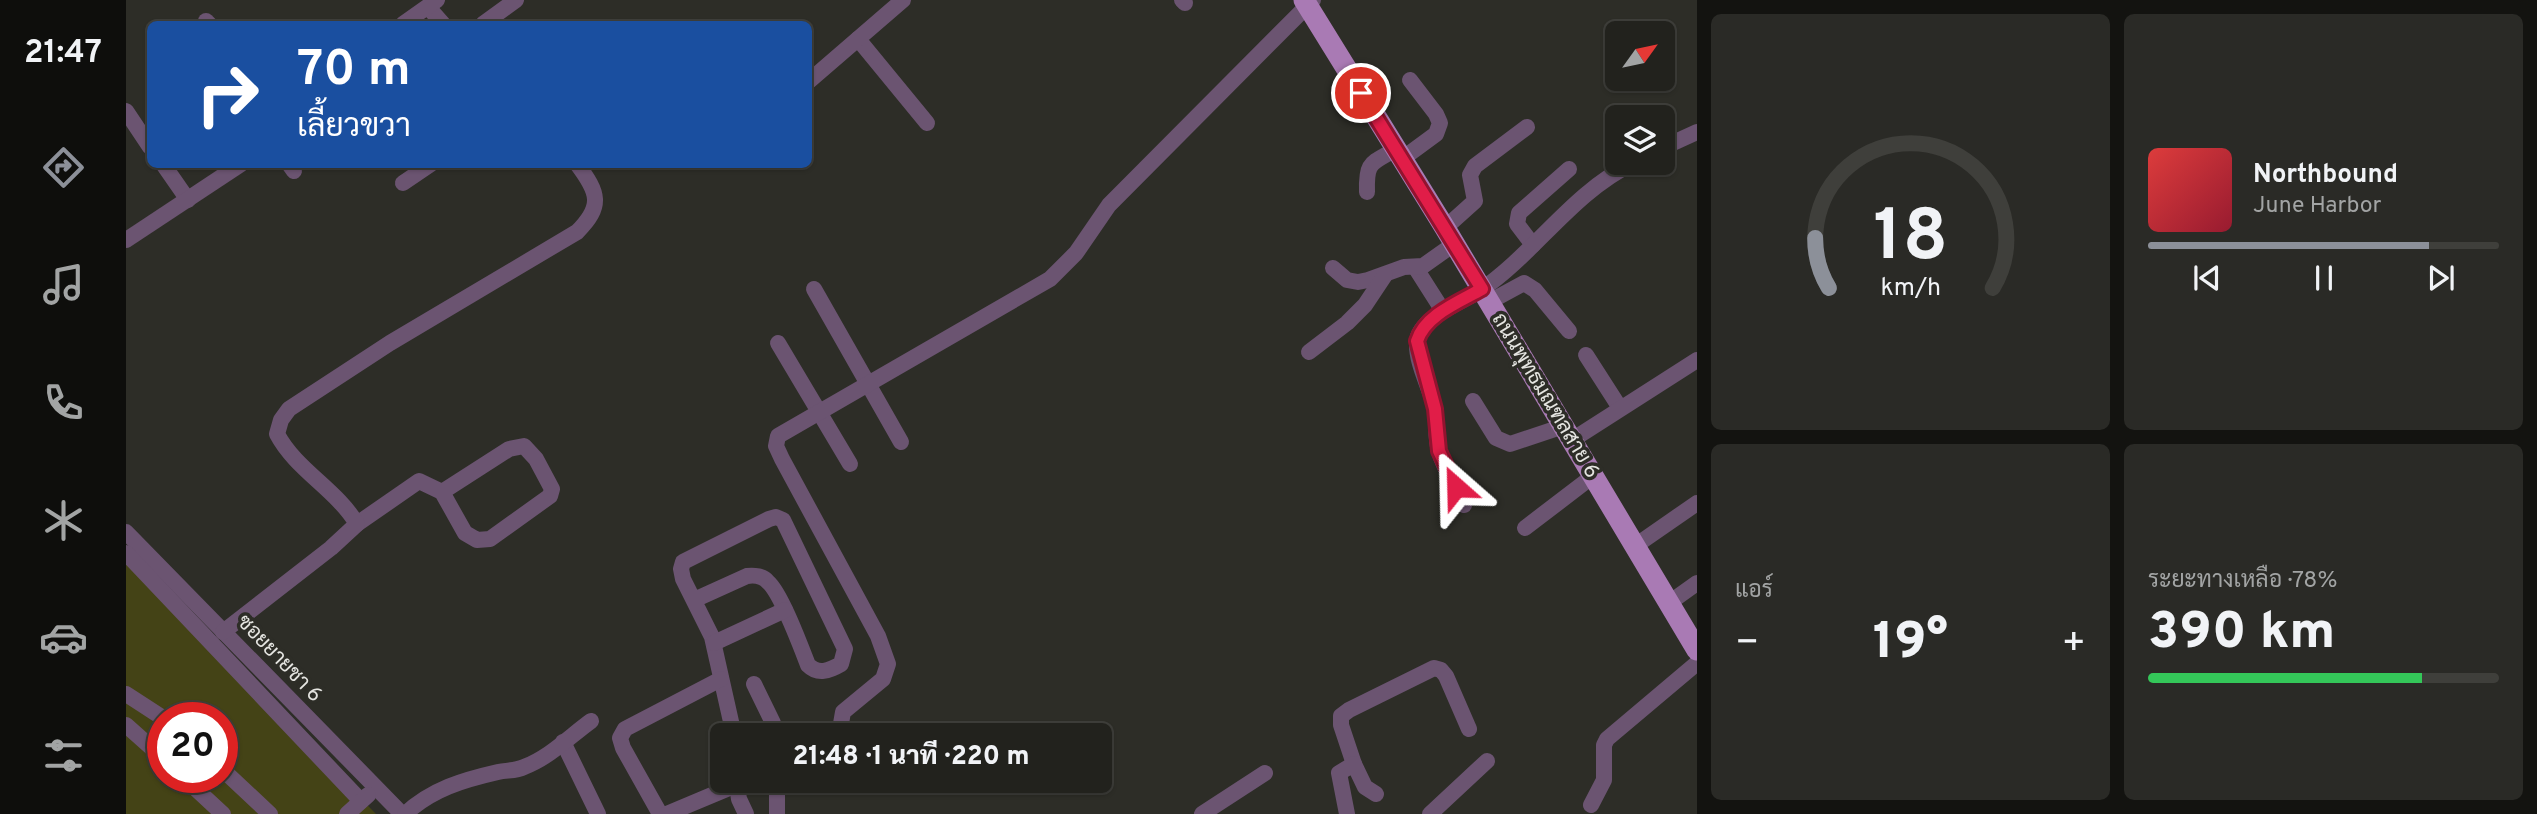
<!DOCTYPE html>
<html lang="th">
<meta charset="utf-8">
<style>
:root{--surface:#22221d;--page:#2a2a26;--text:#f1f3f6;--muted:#a2a4a4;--line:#3f3f3b;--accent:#8c9099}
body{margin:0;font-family:Overpass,Sarabun,sans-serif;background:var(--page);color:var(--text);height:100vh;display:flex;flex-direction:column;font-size:26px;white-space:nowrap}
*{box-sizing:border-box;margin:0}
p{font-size:23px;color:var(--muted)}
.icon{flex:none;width:38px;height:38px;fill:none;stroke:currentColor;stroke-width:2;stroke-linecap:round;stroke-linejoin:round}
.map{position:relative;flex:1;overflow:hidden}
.side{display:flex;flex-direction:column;gap:14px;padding:14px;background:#131310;width:840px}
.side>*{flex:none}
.hud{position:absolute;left:21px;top:21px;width:665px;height:147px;border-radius:10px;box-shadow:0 2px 5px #0004,0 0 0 2px var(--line);background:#1a4fa0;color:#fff;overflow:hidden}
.needle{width:46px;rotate:57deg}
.tools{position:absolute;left:1479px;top:21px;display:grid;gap:14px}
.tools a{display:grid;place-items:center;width:70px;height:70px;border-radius:10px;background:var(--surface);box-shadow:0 2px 5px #0004,0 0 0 2px var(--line);font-size:35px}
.speed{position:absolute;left:21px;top:702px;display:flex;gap:14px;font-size:35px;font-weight:700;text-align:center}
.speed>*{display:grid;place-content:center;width:91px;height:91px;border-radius:50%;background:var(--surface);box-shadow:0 2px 5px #0004,0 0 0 2px var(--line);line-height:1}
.speed .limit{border:10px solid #d22;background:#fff;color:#111}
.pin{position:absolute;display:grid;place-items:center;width:60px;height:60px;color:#fff;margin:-30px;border:4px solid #fff;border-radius:50%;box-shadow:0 2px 7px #0007}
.me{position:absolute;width:77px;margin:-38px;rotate:335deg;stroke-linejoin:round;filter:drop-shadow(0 0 5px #0008)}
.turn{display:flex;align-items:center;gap:24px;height:147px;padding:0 35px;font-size:32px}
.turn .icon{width:91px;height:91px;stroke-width:2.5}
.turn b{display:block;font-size:49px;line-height:60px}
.big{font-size:52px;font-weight:800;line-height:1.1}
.side .card{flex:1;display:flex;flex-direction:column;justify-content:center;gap:10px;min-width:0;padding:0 24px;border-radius:10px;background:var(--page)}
.side .dial{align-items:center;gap:0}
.dial svg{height:182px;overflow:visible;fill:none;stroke:var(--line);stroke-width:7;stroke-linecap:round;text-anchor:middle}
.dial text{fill:var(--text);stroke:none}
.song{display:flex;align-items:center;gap:21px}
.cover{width:84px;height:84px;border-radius:10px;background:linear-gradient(135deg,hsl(0 70% 55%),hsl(350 70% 35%))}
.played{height:7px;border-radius:4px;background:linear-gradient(90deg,var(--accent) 80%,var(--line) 80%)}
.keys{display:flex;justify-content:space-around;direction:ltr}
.heat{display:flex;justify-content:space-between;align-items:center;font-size:38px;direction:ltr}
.charge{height:10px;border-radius:5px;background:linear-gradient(90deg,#34c759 78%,var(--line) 0)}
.side .tiles{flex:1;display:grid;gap:14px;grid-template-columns:repeat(2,1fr)}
.trip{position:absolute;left:584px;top:723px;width:402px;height:70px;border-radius:10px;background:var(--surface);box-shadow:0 2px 5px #0004,0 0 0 2px var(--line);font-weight:800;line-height:70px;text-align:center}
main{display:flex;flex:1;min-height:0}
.dock{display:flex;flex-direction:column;width:126px;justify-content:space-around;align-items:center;background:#0e0e0c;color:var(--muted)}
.dock .icon{width:49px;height:49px}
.dock .on{color:var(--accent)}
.dock b{font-size:32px;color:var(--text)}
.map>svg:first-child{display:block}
.green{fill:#444316;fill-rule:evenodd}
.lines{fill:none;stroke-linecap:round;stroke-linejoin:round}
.minor{stroke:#6b5471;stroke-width:16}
.major{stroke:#a97ab4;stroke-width:21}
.route-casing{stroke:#92132f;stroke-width:18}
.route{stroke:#e11d48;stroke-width:12}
.labels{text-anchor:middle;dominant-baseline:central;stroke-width:7;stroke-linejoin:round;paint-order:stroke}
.street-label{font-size:21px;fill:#e5e5e1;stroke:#2d2d27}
</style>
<main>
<nav class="dock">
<b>21:47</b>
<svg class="icon on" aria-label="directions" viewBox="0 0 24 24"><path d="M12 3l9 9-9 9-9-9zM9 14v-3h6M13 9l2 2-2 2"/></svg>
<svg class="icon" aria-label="music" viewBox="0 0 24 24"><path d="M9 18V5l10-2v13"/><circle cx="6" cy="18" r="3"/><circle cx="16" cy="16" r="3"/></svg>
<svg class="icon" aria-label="phone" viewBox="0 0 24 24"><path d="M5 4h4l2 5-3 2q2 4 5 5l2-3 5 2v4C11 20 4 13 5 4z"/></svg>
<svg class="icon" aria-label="climate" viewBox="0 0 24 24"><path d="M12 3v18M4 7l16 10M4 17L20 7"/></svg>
<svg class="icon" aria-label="car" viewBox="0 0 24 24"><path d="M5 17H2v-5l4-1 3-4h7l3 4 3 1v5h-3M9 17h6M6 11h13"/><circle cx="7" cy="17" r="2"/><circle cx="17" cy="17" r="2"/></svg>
<svg class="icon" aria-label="filters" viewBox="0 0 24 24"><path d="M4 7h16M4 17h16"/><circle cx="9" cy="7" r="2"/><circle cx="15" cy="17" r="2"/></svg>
</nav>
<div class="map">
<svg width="1571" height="814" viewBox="0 0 1571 814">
<rect width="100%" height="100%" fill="#2d2d27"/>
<path class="green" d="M0,559L250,814H0ZM37,718H96V777H37Z"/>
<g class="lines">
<g class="minor">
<polyline points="1056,0 1059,3"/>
<polyline points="302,7 317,24"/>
<polyline points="80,21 83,24"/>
<polyline points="277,24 311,0"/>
<polyline points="357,24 390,0"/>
<polyline points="732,39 801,123"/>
<polyline points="682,82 777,0"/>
<polyline points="0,111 24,147"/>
<polyline points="1536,148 1571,132"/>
<polyline points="1276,159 1310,134 1314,123 1310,114 1284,80"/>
<polyline points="37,164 62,200"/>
<polyline points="163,164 168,171"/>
<polyline points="277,183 305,164"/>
<path d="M1241,192C1240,161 1245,164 1270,149"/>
<polyline points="1319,228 1349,201 1344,175 1349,166 1401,127"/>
<polyline points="0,240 115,164"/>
<polyline points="1407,245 1391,224 1393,213 1443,169"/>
<polyline points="1289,267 1317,311"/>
<polyline points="1207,268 1221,280 1232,282 1242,280 1278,267 1297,266 1328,244"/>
<polyline points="688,289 775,442"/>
<polyline points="1363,302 1398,283 1409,290 1443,331"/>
<polyline points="652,343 724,464"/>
<polyline points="1183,352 1221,323 1239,305 1259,275"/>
<polyline points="1460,355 1494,408"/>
<polyline points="1347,401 1370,438 1384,444 1438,426"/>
<polyline points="1446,440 1571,360"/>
<path d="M1338,505C1330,488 1318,469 1313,451C1309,438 1311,422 1309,409C1304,387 1290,364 1291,342C1292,318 1338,301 1355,290C1410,252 1446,193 1507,163"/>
<polyline points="231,524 293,481 316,492 339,533 351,540 364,539 417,501 424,496 426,489 410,459 398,446 383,449 316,492"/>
<polyline points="1399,528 1467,476"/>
<polyline points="0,532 276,814"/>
<polyline points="1509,546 1571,503"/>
<polyline points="0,553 235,801"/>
<path d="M568,600L621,576C628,575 637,576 642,582C655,593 675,647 682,665C692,675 703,671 715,664L719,649L657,520L650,517L643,519L557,562L555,569L557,579L586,637L608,735"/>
<polyline points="1543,603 1571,583"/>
<path d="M97,632L205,548L231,524C210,489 170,470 151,434L155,420L163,409L264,343L451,232C477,206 473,193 451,164"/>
<polyline points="588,643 659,610"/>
<polyline points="628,684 647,723 647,735"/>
<polyline points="0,694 37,718"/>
<polyline points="0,725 37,758"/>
<polyline points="713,735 717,712 757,679 762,664 752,636 656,459 650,446 652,436 924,279 950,253 983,205 1187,0"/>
<polyline points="437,742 472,814"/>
<polyline points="1228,764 1215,725 1215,716 1223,710 1308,668 1315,670 1320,676 1343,729"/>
<polyline points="96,769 144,814"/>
<polyline points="57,777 97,814"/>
<polyline points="610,780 613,799 620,814"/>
<polyline points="651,780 651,814"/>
<polyline points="1465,805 1478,780 1478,745 1481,739 1571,663"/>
<polyline points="221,814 242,795"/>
<path d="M279,814C306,789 337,780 372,772C381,770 390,771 398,767C424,757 443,737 465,721"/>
<polyline points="534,814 497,748 494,738 499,729 595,679"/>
<polyline points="541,814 610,785"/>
<polyline points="1076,814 1139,773"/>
<polyline points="1221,814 1213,773 1228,764 1239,787 1250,794"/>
<polyline points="1304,814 1361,761"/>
</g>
<polyline class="major" points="1178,0 1319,228 1571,650"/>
</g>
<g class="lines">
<defs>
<path id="route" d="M1235,93L1356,289C1333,302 1299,315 1291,341L1309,409L1313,451L1330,487"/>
</defs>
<use href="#route" class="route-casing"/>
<use href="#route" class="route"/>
</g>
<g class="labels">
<g class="street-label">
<text transform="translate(1419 396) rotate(59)">ถนนพุทธมณฑลสาย 6</text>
<text transform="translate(153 659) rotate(46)">ซอยยายชา 6</text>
</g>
</g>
</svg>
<div class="tools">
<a><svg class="needle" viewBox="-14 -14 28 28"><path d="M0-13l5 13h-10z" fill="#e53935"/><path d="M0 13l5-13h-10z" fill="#a2a4a4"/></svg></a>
<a><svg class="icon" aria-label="layers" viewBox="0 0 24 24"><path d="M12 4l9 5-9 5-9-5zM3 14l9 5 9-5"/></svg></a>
</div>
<div class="speed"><div class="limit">20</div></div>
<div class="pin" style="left:1235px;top:93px;background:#d93025"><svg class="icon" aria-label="arrive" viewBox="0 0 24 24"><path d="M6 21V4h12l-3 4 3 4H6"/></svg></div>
<svg class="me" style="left:1330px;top:487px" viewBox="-20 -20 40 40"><path d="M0-17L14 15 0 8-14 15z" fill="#e11d48" stroke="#fff" stroke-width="4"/></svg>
<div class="trip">21:48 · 1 นาที · 220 m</div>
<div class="hud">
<div class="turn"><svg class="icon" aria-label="right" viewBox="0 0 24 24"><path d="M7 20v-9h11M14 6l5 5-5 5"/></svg><div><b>70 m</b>เลี้ยวขวา</div></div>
</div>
</div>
<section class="side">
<div class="tiles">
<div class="card dial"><svg viewBox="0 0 100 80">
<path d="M14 69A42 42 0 1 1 86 69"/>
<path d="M14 69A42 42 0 0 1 8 47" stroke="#8c9099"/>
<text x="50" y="56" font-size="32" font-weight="700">18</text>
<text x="50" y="72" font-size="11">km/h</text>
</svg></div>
<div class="card">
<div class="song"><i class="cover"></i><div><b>Northbound</b><p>June Harbor</p></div></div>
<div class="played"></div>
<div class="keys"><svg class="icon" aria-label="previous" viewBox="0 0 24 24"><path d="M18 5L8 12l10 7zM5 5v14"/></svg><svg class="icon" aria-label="pause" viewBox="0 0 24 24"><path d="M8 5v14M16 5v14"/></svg><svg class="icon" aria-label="next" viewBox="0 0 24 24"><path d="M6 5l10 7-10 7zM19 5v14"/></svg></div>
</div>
<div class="card"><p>แอร์</p>
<div class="heat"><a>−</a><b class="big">19°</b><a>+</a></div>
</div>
<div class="card"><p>ระยะทางเหลือ · 78%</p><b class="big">390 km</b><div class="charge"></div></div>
</div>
</section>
</main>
